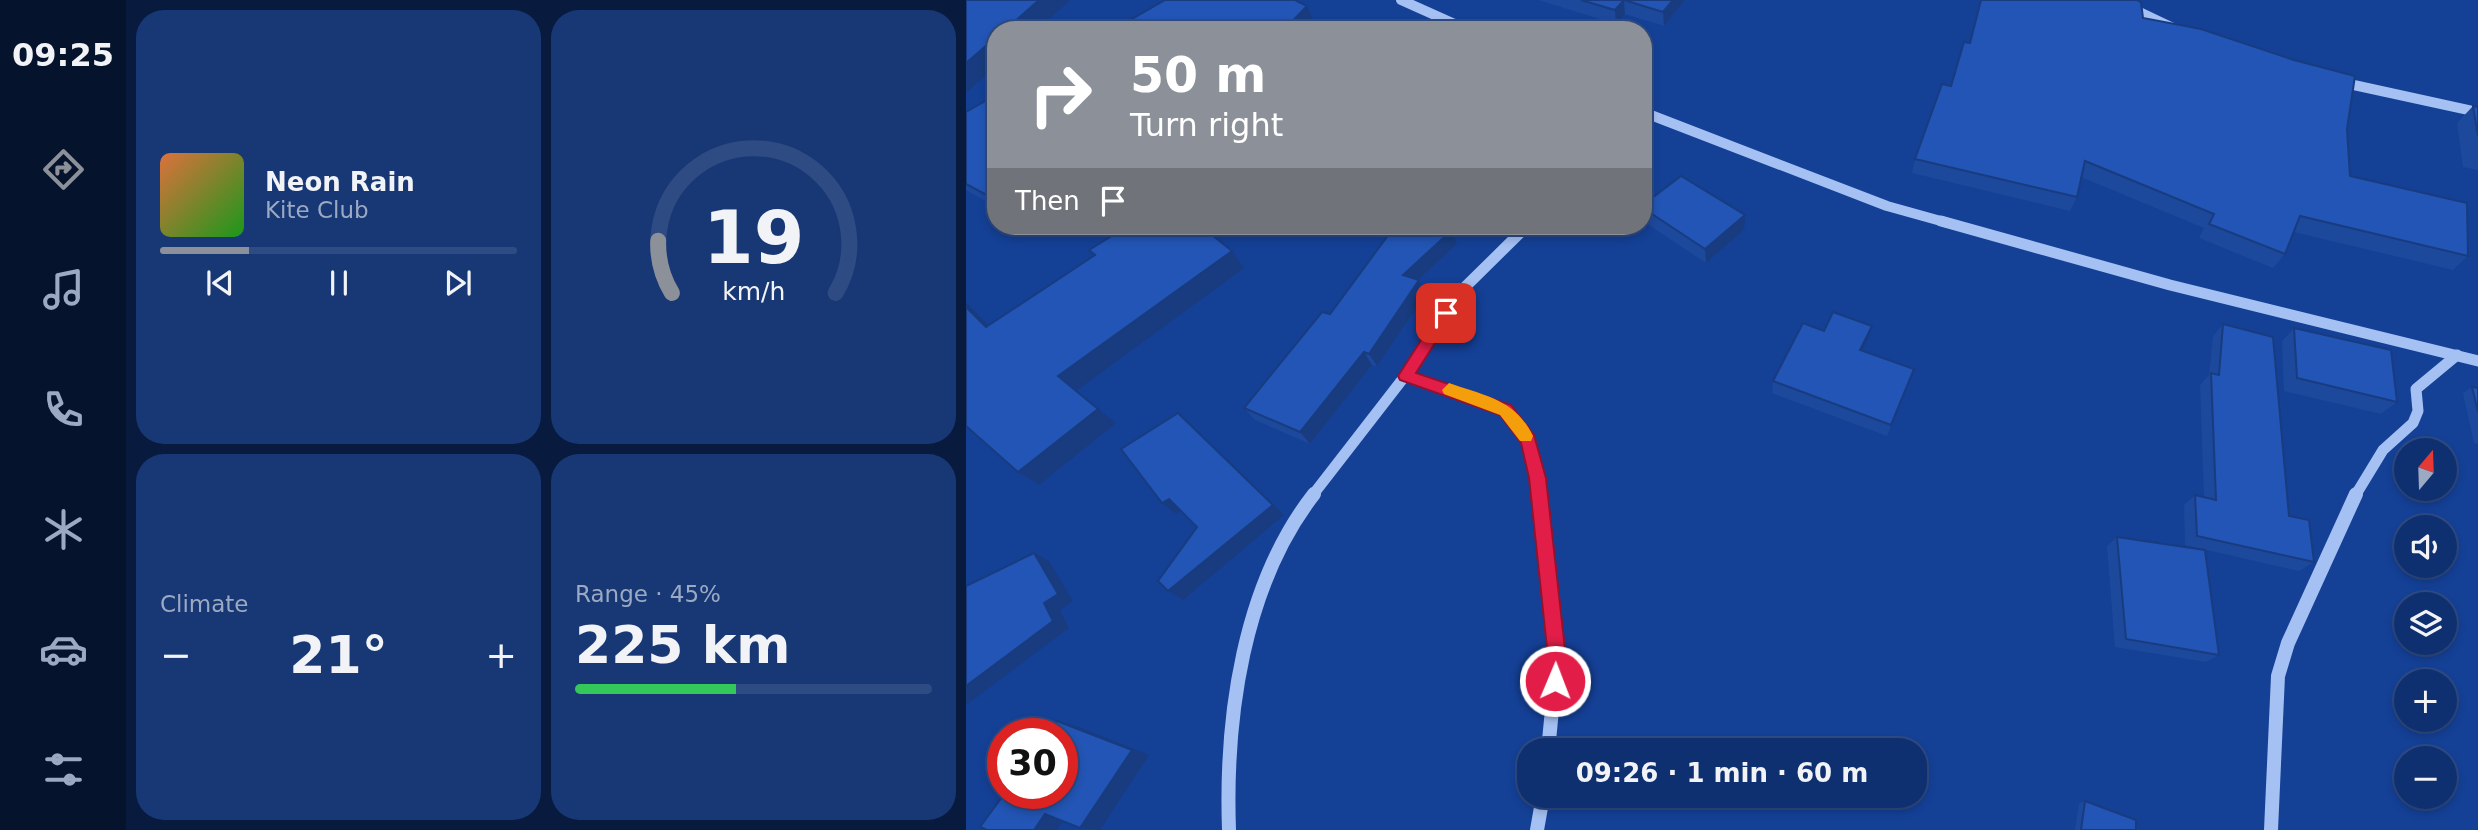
<!DOCTYPE html>
<meta charset="utf-8">
<style>
:root{--surface:#0f3070;--page:#183875;--text:#f1f3f6;--muted:#9ba9c3;--line:#2f4b83;--accent:#8c9099}
body{margin:0;font-family:"DejaVu Sans",sans-serif;background:var(--page);color:var(--text);height:100vh;display:flex;flex-direction:column;font-size:26px;white-space:nowrap}
*{box-sizing:border-box;margin:0}
p{font-size:23px;color:var(--muted)}
.icon{flex:none;width:38px;height:38px;fill:none;stroke:currentColor;stroke-width:2;stroke-linecap:round;stroke-linejoin:round}
.map{position:relative;flex:1;overflow:hidden}
.details{display:flex;flex-direction:column;gap:10px;padding:10px;background:#081a3e;width:840px}
.details>*{flex:none}
.guide{position:absolute;left:21px;top:21px;width:665px;height:214px;border-radius:28px;box-shadow:0 4px 10px #0003,0 0 0 2px var(--line);background:#8c9099;color:#fff;overflow:hidden}
.needle{width:46px;rotate:19deg}
.tools{position:absolute;left:1428px;top:438px;display:grid;gap:14px}
.tools a{display:grid;place-items:center;width:63px;height:63px;border-radius:50%;background:var(--surface);box-shadow:0 4px 10px #0003,0 0 0 2px var(--line);font-size:35px}
.speed{position:absolute;left:21px;top:718px;display:flex;gap:14px;font-size:35px;font-weight:700;text-align:center}
.speed>*{display:grid;place-content:center;width:91px;height:91px;border-radius:50%;background:var(--surface);box-shadow:0 4px 10px #0003,0 0 0 2px var(--line);line-height:1}
.speed .limit{border:10px solid #d22;background:#fff;color:#111}
.pin{position:absolute;display:grid;place-items:center;width:60px;height:60px;color:#fff;margin:-30px;border-radius:14px;box-shadow:0 4px 10px #0006}
.me{position:absolute;width:77px;margin:-38px;rotate:1deg;stroke-linejoin:round;filter:drop-shadow(0 0 5px #0008)}
.turn{display:flex;align-items:center;gap:24px;height:147px;padding:0 28px;font-size:32px}
.turn .icon{width:91px;height:91px;stroke-width:2.5}
.turn b{display:block;font-size:49px;line-height:60px}
.then{display:flex;align-items:center;height:66px;padding:0 28px;background:#0003;gap:14px;font-size:26px}
.big{font-size:52px;font-weight:700;line-height:1.1}
.details .card{flex:1;display:flex;flex-direction:column;justify-content:center;gap:10px;min-width:0;padding:0 24px;border-radius:28px;background:var(--page)}
.details .dial{align-items:center;gap:0}
.dial svg{height:182px;overflow:visible;fill:none;stroke:var(--line);stroke-width:7;stroke-linecap:round;text-anchor:middle}
.dial text{fill:var(--text);stroke:none}
.song{display:flex;align-items:center;gap:21px}
.cover{width:84px;height:84px;border-radius:10px;background:linear-gradient(135deg,hsl(20 70% 55%),hsl(120 70% 35%))}
.played{height:7px;border-radius:4px;background:linear-gradient(90deg,var(--accent) 25%,var(--line) 25%)}
.keys{display:flex;justify-content:space-around;direction:ltr}
.heat{display:flex;justify-content:space-between;align-items:center;font-size:38px;direction:ltr}
.charge{height:10px;border-radius:5px;background:linear-gradient(90deg,#34c759 45%,var(--line) 0)}
.details .tiles{flex:1;display:grid;gap:10px;grid-template-columns:repeat(2,1fr)}
.trip{position:absolute;left:551px;top:738px;width:410px;height:70px;border-radius:28px;background:var(--surface);box-shadow:0 4px 10px #0003,0 0 0 2px var(--line);font-weight:700;line-height:70px;text-align:center}
main{display:flex;flex:1;min-height:0}
.menu{display:flex;flex-direction:column;width:126px;justify-content:space-around;align-items:center;background:#06132d;color:var(--muted)}
.menu .icon{width:49px;height:49px}
.menu .selected{color:var(--accent)}
.menu b{font-size:32px;color:var(--text)}
.map>svg:first-child{display:block}
.lines{fill:none;stroke-linecap:round;stroke-linejoin:round}
.minor-far2{stroke:#a5c0f2;stroke-width:10}
.minor-far1{stroke:#a5c0f2;stroke-width:11}
.minor{stroke:#a5c0f2;stroke-width:14}
.wall{fill:#1d499c}
.shaded-wall{fill:#183c7f}
.building{fill:#2255b5;stroke:#183c7f;stroke-width:2}
.route{fill:#e11d48;stroke:#92132f;stroke-width:2}
.slow{fill:#f59e0b}
</style>
<main>
<nav class="menu">
<b>09:25</b>
<svg class="icon selected" aria-label="directions" viewBox="0 0 24 24"><path d="M12 3l9 9-9 9-9-9zM9 14v-3h6M13 9l2 2-2 2"/></svg>
<svg class="icon" aria-label="music" viewBox="0 0 24 24"><path d="M9 18V5l10-2v13"/><circle cx="6" cy="18" r="3"/><circle cx="16" cy="16" r="3"/></svg>
<svg class="icon" aria-label="phone" viewBox="0 0 24 24"><path d="M5 4h4l2 5-3 2q2 4 5 5l2-3 5 2v4C11 20 4 13 5 4z"/></svg>
<svg class="icon" aria-label="climate" viewBox="0 0 24 24"><path d="M12 3v18M4 7l16 10M4 17L20 7"/></svg>
<svg class="icon" aria-label="car" viewBox="0 0 24 24"><path d="M5 17H2v-5l4-1 3-4h7l3 4 3 1v5h-3M9 17h6M6 11h13"/><circle cx="7" cy="17" r="2"/><circle cx="17" cy="17" r="2"/></svg>
<svg class="icon" aria-label="filters" viewBox="0 0 24 24"><path d="M4 7h16M4 17h16"/><circle cx="9" cy="7" r="2"/><circle cx="15" cy="17" r="2"/></svg>
</nav>
<section class="details">
<div class="tiles">
<div class="card">
<div class="song"><i class="cover"></i><div><b>Neon Rain</b><p>Kite Club</p></div></div>
<div class="played"></div>
<div class="keys"><svg class="icon" aria-label="previous" viewBox="0 0 24 24"><path d="M18 5L8 12l10 7zM5 5v14"/></svg><svg class="icon" aria-label="pause" viewBox="0 0 24 24"><path d="M8 5v14M16 5v14"/></svg><svg class="icon" aria-label="next" viewBox="0 0 24 24"><path d="M6 5l10 7-10 7zM19 5v14"/></svg></div>
</div>
<div class="card dial"><svg viewBox="0 0 100 80">
<path d="M14 69A42 42 0 1 1 86 69"/>
<path d="M14 69A42 42 0 0 1 8 46" stroke="#8c9099"/>
<text x="50" y="56" font-size="32" font-weight="700">19</text>
<text x="50" y="72" font-size="11">km/h</text>
</svg></div>
<div class="card"><p>Climate</p>
<div class="heat"><a>−</a><b class="big">21°</b><a>+</a></div>
</div>
<div class="card"><p>Range · 45%</p><b class="big">225 km</b><div class="charge"></div></div>
</div>
</section>
<div class="map">
<svg width="1512" height="830" viewBox="0 0 1512 830">
<rect width="100%" height="100%" fill="#144096"/>
<g class="lines">
<g class="minor-far2">
<polyline points="435,0 502,30"/>
<polyline points="1155,0 1167,9 1207,28"/>
<polyline points="1374,82 1512,112"/>
<polyline points="677,112 921,206 982,223"/>
</g>
<g class="minor-far1">
<polyline points="975,221 1204,285 1512,361"/>
<polyline points="439,376 540,410 562,440 573,496"/>
<polyline points="346,496 439,376 494,292 561,226"/>
<polyline points="1389,496 1417,450 1447,423 1452,411 1450,389 1491,355"/>
</g>
<g class="minor">
<polyline points="573,494 591,658 582,751"/>
<path d="M263,830C259,717 277,585 348,494"/>
<polyline points="571,830 577,796"/>
<polyline points="1305,830 1312,676 1322,643 1390,494"/>
</g>
</g>
<g class="wall">
<polygon points="572,0 719,0 698,26 659,14 650,24"/>
<polygon points="1177,18 1381,129 1384,176 1502,256 1487,270 1328,232 1319,254 1307,268 1233,238 1238,228 1115,177 1111,197 1104,211 946,173 949,159 985,86"/>
<polygon points="30,95 30,207 0,190 0,112"/>
<polygon points="1507,106 1512,107 1512,170 1497,167 1491,123"/>
<polygon points="677,205 778,230 740,263 677,221"/>
<polygon points="491,244 453,280 460,294 411,366 406,365 344,444 289,420 278,408"/>
<polygon points="1257,324 1323,516 1348,562 1333,571 1219,545 1218,505 1229,495 1238,497 1234,385 1243,375 1247,336"/>
<polygon points="1328,328 1431,402 1415,414 1318,391 1316,341"/>
<polygon points="902,339 897,351 948,369 921,436 806,393 807,381"/>
<polygon points="1506,387 1512,388 1512,444 1508,443 1497,393"/>
<polygon points="1151,537 1253,655 1240,662 1149,647 1141,546"/>
<polygon points="1119,801 1170,830 1109,830 1113,803"/>
</g>
<g class="shaded-wall">
<polygon points="73,0 104,0 71,30 39,30"/>
<polygon points="658,0 659,14 650,24 649,10"/>
<polygon points="707,0 719,0 698,26 697,12"/>
<polygon points="341,6 347,20 338,30 318,30"/>
<polygon points="30,37 30,66 0,93 0,63"/>
<polygon points="779,215 778,230 740,263 739,249"/>
<polygon points="486,230 491,244 443,289 437,275"/>
<polygon points="266,251 278,268 110,391 92,376"/>
<polygon points="453,280 460,294 411,366 403,354"/>
<polygon points="0,302 40,343 20,327 0,307"/>
<polygon points="906,326 902,339 891,363 894,350"/>
<polygon points="398,352 406,365 344,444 334,432"/>
<polygon points="132,409 150,423 73,485 52,472"/>
<polygon points="225,425 318,515 217,600 202,591 307,505"/>
<polygon points="203,499 217,509 210,514 196,503"/>
<polygon points="68,553 83,561 107,601 94,610 103,628 0,705 0,686"/>
<polygon points="91,721 110,726 183,755 134,830 114,828"/>
<polygon points="79,814 100,817 91,830 68,830"/>
</g>
<g class="building">
<polygon points="0,0 73,0 39,30 30,30 30,37 0,63"/>
<polygon points="199,0 329,0 341,6 318,30 147,30"/>
<polygon points="615,0 707,0 697,12 658,0 649,10"/>
<polygon points="1015,0 1171,0 1175,2 1177,18 1235,29 1328,60 1389,76 1381,129 1384,176 1501,203 1502,256 1334,216 1319,254 1243,224 1248,214 1119,161 1111,197 949,159 976,84 985,86 998,42 1004,43"/>
<polygon points="30,95 30,200 0,184 0,112"/>
<polygon points="1507,106 1512,107 1512,136"/>
<polygon points="715,176 779,215 739,249 677,208 677,205"/>
<polygon points="162,226 235,226 266,251 92,376 132,409 52,472 0,426 0,307 20,327 129,255 123,250"/>
<polygon points="429,226 478,226 486,230 437,275 453,280 403,354 398,352 334,432 278,408 356,312 364,314"/>
<polygon points="867,312 906,326 894,350 948,369 925,425 807,381 837,323 858,331"/>
<polygon points="1257,324 1307,337 1323,516 1343,520 1348,562 1231,536 1229,495 1250,500 1245,373 1253,375"/>
<polygon points="1328,328 1425,350 1431,402 1331,378"/>
<polygon points="1506,387 1512,388 1512,412"/>
<polygon points="212,413 307,505 202,591 192,581 231,527 203,499 196,503 155,449"/>
<polygon points="1151,537 1239,550 1253,655 1160,639"/>
<polygon points="68,553 92,594 78,603 87,621 0,686 0,586"/>
<polygon points="91,721 166,750 114,828 79,814 68,830 21,830 14,827 39,793 96,793 96,733 82,733"/>
<polygon points="1119,801 1170,820 1170,830 1115,830"/>
</g>
<polygon class="route" points="480,307 488,313 450,373 545,405 568,435 580,478 600,658 596,688 589,690 582,688 579,681 582,658 563,478 555,443 534,415 434,380 432,376 475,309"/>
<path class="slow" d="M483,383C519,396 549,399 567,436L565,441H554L534,415L478,394L476,390Z"/>
</svg>
<div class="tools">
<a><svg class="needle" viewBox="-14 -14 28 28"><path d="M0-13l5 13h-10z" fill="#e53935"/><path d="M0 13l5-13h-10z" fill="#9ba9c3"/></svg></a>
<a><svg class="icon" aria-label="sound" viewBox="0 0 24 24"><path d="M4 9h4l5-4v14l-5-4H4zM17 9q2 3 0 6"/></svg></a>
<a><svg class="icon" aria-label="layers" viewBox="0 0 24 24"><path d="M12 4l9 5-9 5-9-5zM3 14l9 5 9-5"/></svg></a>
<a>+</a>
<a>−</a>
</div>
<div class="speed"><div class="limit">30</div></div>
<div class="pin" style="left:480px;top:313px;background:#d93025"><svg class="icon" aria-label="arrive" viewBox="0 0 24 24"><path d="M6 21V4h12l-3 4 3 4H6"/></svg></div>
<svg class="me" style="left:589px;top:681px" viewBox="-20 -20 40 40"><circle r="17" fill="#e11d48" stroke="#fff" stroke-width="3"/><path d="M0-11L8 9 0 5-8 9z" fill="#fff"/></svg>
<div class="trip">09:26 · 1 min · 60 m</div>
<div class="guide">
<div class="turn"><svg class="icon" aria-label="right" viewBox="0 0 24 24"><path d="M7 20v-9h11M14 6l5 5-5 5"/></svg><div><b>50 m</b>Turn right</div></div>
<div class="then">Then<svg class="icon" aria-label="arrive" viewBox="0 0 24 24"><path d="M6 21V4h12l-3 4 3 4H6"/></svg></div>
</div>
</div>
</main>
